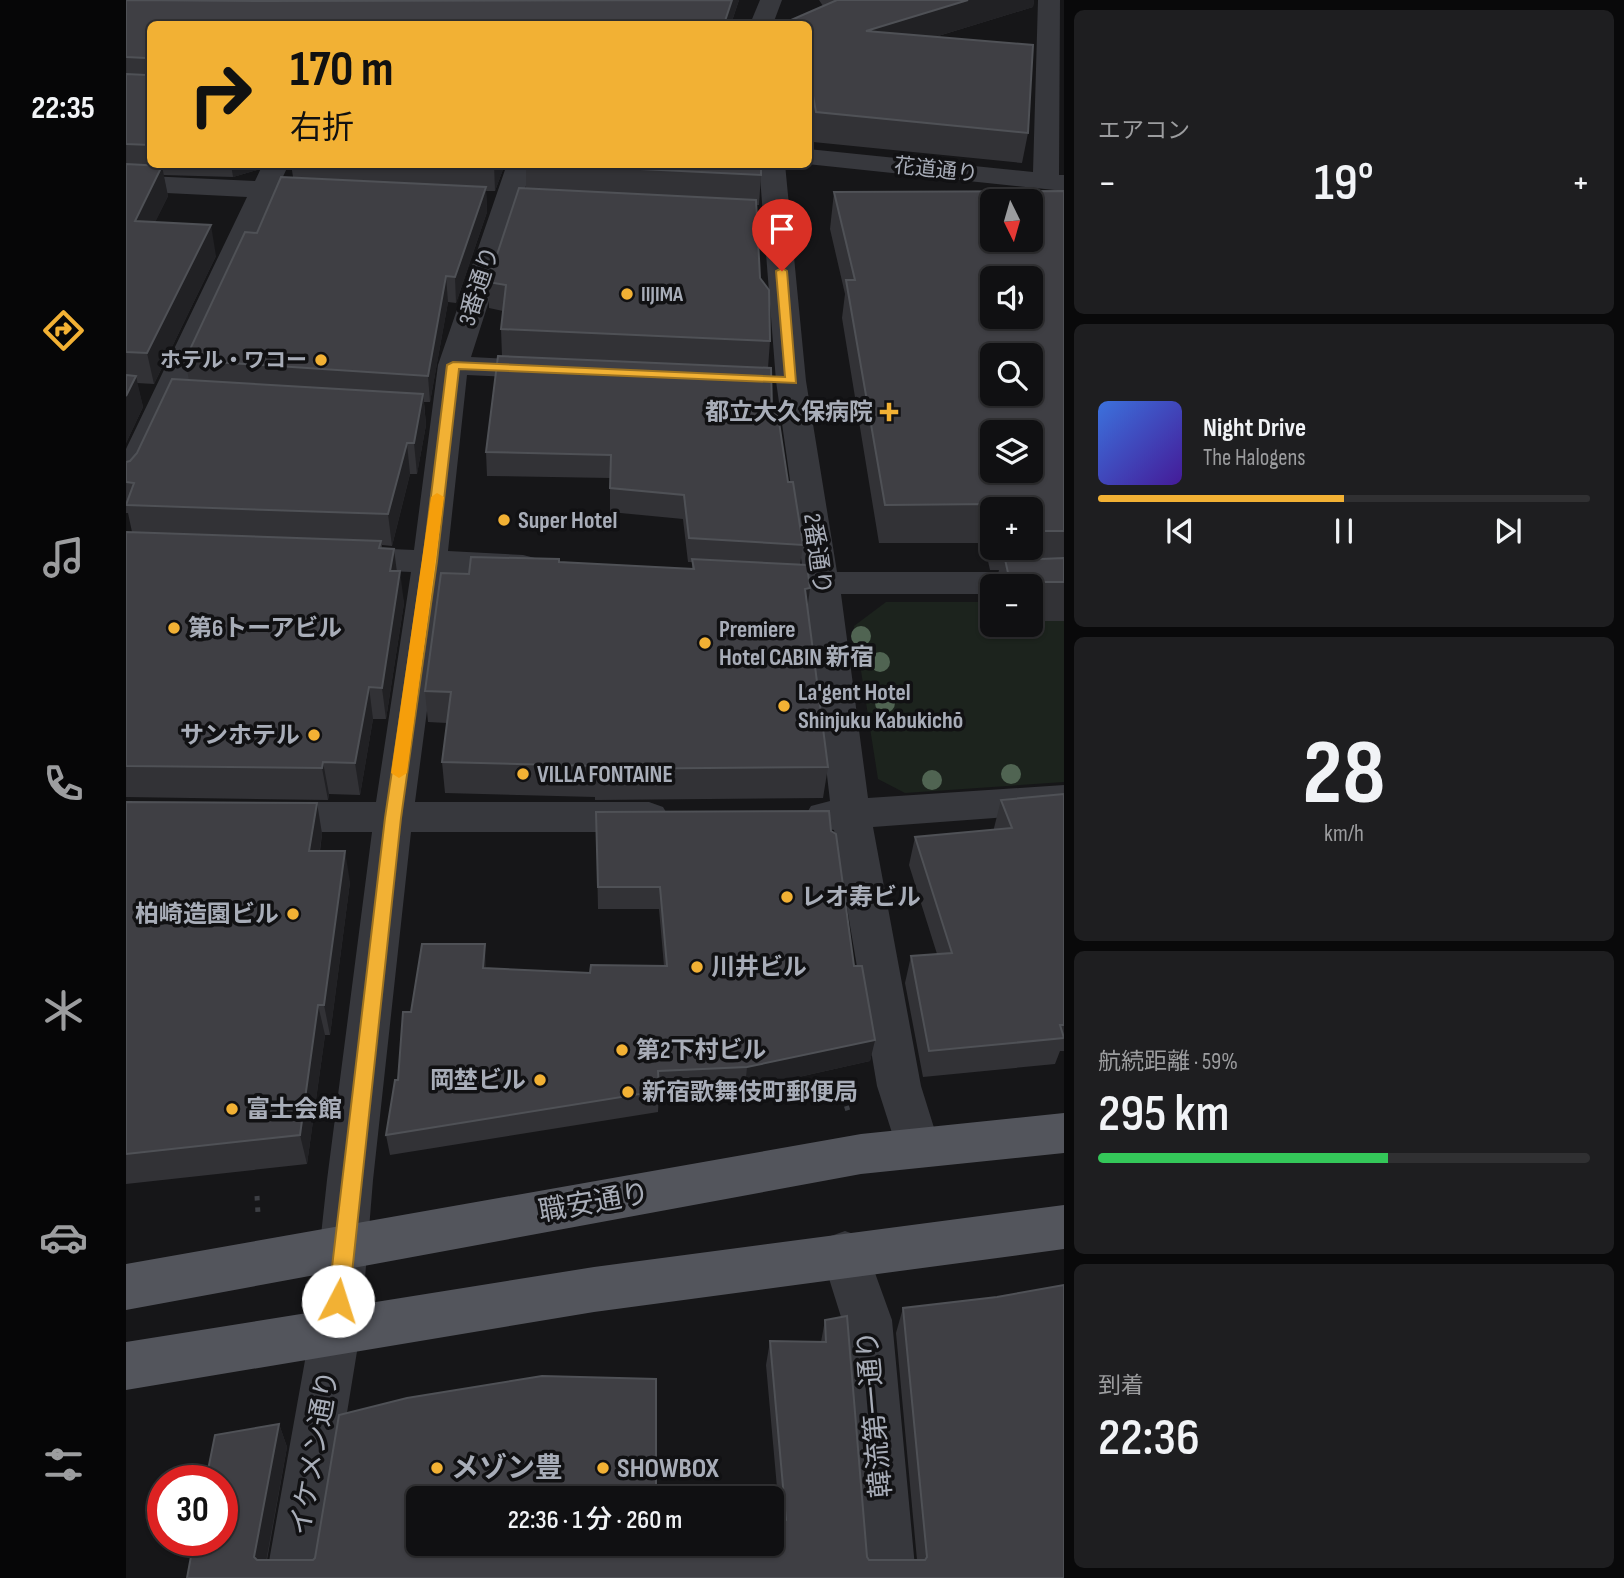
<!DOCTYPE html>
<html lang="ja">
<meta charset="utf-8">
<style>
:root{--surface:#101012;--page:#1e1e20;--text:#f1f3f6;--muted:#9c9d9f;--line:#303032;--accent:#f2b134}
body{margin:0;font-family:"Sofia Sans Condensed","Noto Sans JP",sans-serif;background:var(--page);color:var(--text);height:100vh;display:flex;flex-direction:column;font-size:26px;white-space:nowrap}
*{box-sizing:border-box;margin:0}
p{font-size:23px;color:var(--muted)}
.icon{flex:none;width:38px;height:38px;fill:none;stroke:currentColor;stroke-width:2;stroke-linecap:round;stroke-linejoin:round}
.map{position:relative;flex:1;overflow:hidden}
.details{display:flex;flex-direction:column;gap:10px;padding:10px;background:#09090a;width:560px}
.details>*{flex:none}
.banner{position:absolute;left:21px;top:21px;width:665px;height:147px;border-radius:10px;box-shadow:0 2px 5px #0004,0 0 0 2px var(--line);background:#f2b134;color:#111;overflow:hidden}
.needle{width:46px;rotate:175deg}
.buttons{position:absolute;left:854px;top:189px;display:grid;gap:14px}
.buttons a{display:grid;place-items:center;width:63px;height:63px;border-radius:10px;background:var(--surface);box-shadow:0 2px 5px #0004,0 0 0 2px var(--line);font-size:35px}
.speed{position:absolute;left:21px;top:1465px;display:flex;gap:14px;font-size:35px;font-weight:700;text-align:center}
.speed>*{display:grid;place-content:center;width:91px;height:91px;border-radius:50%;background:var(--surface);box-shadow:0 2px 5px #0004,0 0 0 2px var(--line);line-height:1}
.speed .limit{border:10px solid #d22;background:#fff;color:#111}
.pin{position:absolute;display:grid;place-items:center;width:60px;height:60px;color:#fff;margin:-72px -30px;border-radius:50% 50% 50% 0;rotate:-45deg;box-shadow:0 0 7px #0007}
.pin .icon{rotate:45deg}
.me{position:absolute;width:77px;margin:-38px;rotate:5deg;stroke-linejoin:round;filter:drop-shadow(0 0 5px #0008)}
.turn{display:flex;align-items:center;gap:24px;height:147px;padding:0 28px;font-size:32px}
.turn .icon{width:91px;height:91px;stroke-width:2.5}
.turn b{display:block;font-size:49px;line-height:60px}
.big{font-size:52px;font-weight:600;line-height:1.1}
.details .widget{flex:1;display:flex;flex-direction:column;justify-content:center;gap:10px;min-width:0;padding:0 24px;border-radius:10px;background:var(--page)}
.details .dial{align-items:center;gap:0}
.dial b{font-size:91px;line-height:1}
.song{display:flex;align-items:center;gap:21px}
.cover{width:84px;height:84px;border-radius:10px;background:linear-gradient(135deg,hsl(220 70% 55%),hsl(260 70% 35%))}
.played{height:7px;border-radius:4px;background:linear-gradient(90deg,var(--accent) 50%,var(--line) 50%)}
.keys{display:flex;justify-content:space-around;direction:ltr}
.heat{display:flex;justify-content:space-between;align-items:center;font-size:38px;direction:ltr}
.charge{height:10px;border-radius:5px;background:linear-gradient(90deg,#34c759 59%,var(--line) 0)}
.trip{position:absolute;left:280px;top:1486px;width:378px;height:70px;border-radius:10px;background:var(--surface);box-shadow:0 2px 5px #0004,0 0 0 2px var(--line);font-weight:600;line-height:70px;text-align:center}
main{display:flex;flex:1;min-height:0}
.tab-bar{display:flex;flex-direction:column;width:126px;justify-content:space-around;align-items:center;background:#060607;color:var(--muted)}
.tab-bar .icon{width:49px;height:49px}
.tab-bar .selected{color:var(--accent)}
.tab-bar b{font-size:32px;color:var(--text)}
.map>svg:first-child{display:block}
.green{fill:#1c231d}
.lines{fill:none;stroke-linecap:round;stroke-linejoin:round}
.path{stroke:#3d3f44;stroke-width:5;stroke-dasharray:4.5 7;stroke-linecap:butt}
.minor{fill:#37383d;fill-rule:evenodd}
.major{fill:#53555c;fill-rule:evenodd}
.tree{fill:#506452}
.wall{fill:#323236;fill-rule:evenodd}
.shaded-wall{fill:#212124}
.building{fill:#3f3f44;stroke:#4f5156;stroke-width:2;fill-rule:evenodd}
.route{fill:#f2b134;stroke:#9d7322;stroke-width:2}
.slow{fill:#f59e0b}
.poi-dot{fill:#f2b134;stroke:#111113;stroke-width:2.5}
.labels{text-anchor:middle;dominant-baseline:central;stroke-width:7;stroke-linejoin:round;paint-order:stroke}
.far-street-label{font-size:21px;fill:#a8adb8;stroke:#111113}
.far-poi-label{font-size:21px;font-weight:bold;fill:#a8adb8;stroke:#111113;text-anchor:start}
.street-label{font-size:24px;fill:#a8adb8;stroke:#111113}
.poi-label{font-size:24px;font-weight:bold;fill:#a8adb8;stroke:#111113;text-anchor:start}
.near-street-label{font-size:28px;fill:#a8adb8;stroke:#111113}
.near-poi-label{font-size:28px;font-weight:bold;fill:#a8adb8;stroke:#111113;text-anchor:start}
</style>
<main>
<nav class="tab-bar">
<b>22:35</b>
<svg class="icon selected" aria-label="directions" viewBox="0 0 24 24"><path d="M12 3l9 9-9 9-9-9zM9 14v-3h6M13 9l2 2-2 2"/></svg>
<svg class="icon" aria-label="music" viewBox="0 0 24 24"><path d="M9 18V5l10-2v13"/><circle cx="6" cy="18" r="3"/><circle cx="16" cy="16" r="3"/></svg>
<svg class="icon" aria-label="phone" viewBox="0 0 24 24"><path d="M5 4h4l2 5-3 2q2 4 5 5l2-3 5 2v4C11 20 4 13 5 4z"/></svg>
<svg class="icon" aria-label="climate" viewBox="0 0 24 24"><path d="M12 3v18M4 7l16 10M4 17L20 7"/></svg>
<svg class="icon" aria-label="car" viewBox="0 0 24 24"><path d="M5 17H2v-5l4-1 3-4h7l3 4 3 1v5h-3M9 17h6M6 11h13"/><circle cx="7" cy="17" r="2"/><circle cx="17" cy="17" r="2"/></svg>
<svg class="icon" aria-label="filters" viewBox="0 0 24 24"><path d="M4 7h16M4 17h16"/><circle cx="9" cy="7" r="2"/><circle cx="15" cy="17" r="2"/></svg>
</nav>
<div class="map">
<svg width="938" height="1578" viewBox="0 0 938 1578">
<rect width="100%" height="100%" fill="#161618"/>
<polygon class="green" points="760,602 866,602 866,625 905,625 905,602 938,602 938,782 779,793 752,779 728,626"/>
<g class="lines">
<g class="path">
<polyline points="717,1095 722,1111"/>
<polyline points="131,1196 132,1214"/>
</g>
<g class="minor">
<polygon points="634,0 656,0 647,24 624,24"/>
<polygon points="912,0 934,0 933,175 938,175 938,191 681,164 682,149 907,172"/>
<polygon points="137,164 159,164 161,168 154,183 210,187 214,193 210,199 201,201 147,198 16,483 11,490 0,493 0,449 121,197 0,191 0,175 129,181"/>
<polygon points="381,164 407,164 345,357 422,361 433,364 437,370 433,376 422,379 341,375 322,551 397,555 409,558 414,566 409,574 397,577 319,574 289,802 523,802 537,807 543,817 537,827 523,832 285,832 247,1180 235,1327 194,1578 140,1578 185,1327 201,1180 246,832 142,832 128,827 122,817 128,807 142,802 250,802 285,572 219,569 207,566 202,558 207,550 219,547 288,550 312,365"/>
<polygon points="633,164 659,164 680,381 711,572 938,572 938,594 905,594 905,586 866,586 866,594 715,594 742,798 938,785 938,813 747,827 795,1086 814,1147 807,1161 791,1167 775,1161 751,1086 708,830 685,826 679,816 685,806 704,801 680,594 658,591 653,583 658,575 677,572 650,381"/>
<polygon points="719,1231 736,1237 766,1320 790,1578 736,1578 716,1320 695,1253 702,1237"/>
</g>
<g class="major">
<polygon points="938,1113 938,1153 735,1174 0,1310 0,1264 735,1134"/>
<polygon points="938,1205 938,1249 468,1312 0,1390 0,1342 468,1267"/>
</g>
</g>
<g class="tree">
<circle cx="735" cy="636" r="10"/>
<circle cx="754" cy="662" r="10"/>
<circle cx="759" cy="703" r="10"/>
<circle cx="885" cy="774" r="10"/>
<circle cx="806" cy="780" r="10"/>
</g>
<g class="wall">
<polygon points="0,0 613,0 605,24 24,24 24,164 135,164 131,170 107,177 37,175 42,196 29,222 90,256 28,384 11,383 17,407 0,443"/>
<polygon points="693,0 908,0 907,7 809,37 902,133 896,163 687,142 682,114 682,24 697,6"/>
<polygon points="165,164 379,164 369,191 360,191 361,212 330,303 322,302 304,402 298,402 300,425 291,474 284,474 266,546 256,545 256,549 271,571 278,603 260,719 247,719 234,795 203,794 202,800 0,797 0,532 6,532 2,513 0,513 0,462 4,461 11,453 63,380 59,360 131,233 167,177"/>
<polygon points="400,164 635,164 635,175 633,205 631,205 634,278 644,341 642,368 646,409 677,545 674,565 681,610 702,767 697,798 469,800 469,797 319,793 316,762 321,723 302,722 299,691 343,574 433,562 566,569 566,562 562,562 557,519 484,512 484,478 361,476 360,452 376,356 375,329 377,311 363,308 362,282 400,188"/>
<path d="M938,191V621H905V586H869L873,570H864L858,543H753L716,318L719,294L704,229L708,192ZM866,509H905V548H866Z"/>
<polygon points="938,794 938,1051 934,1051 929,1064 797,1077 779,983 785,956 811,954 783,865 789,837 868,830 868,828 875,800"/>
<polygon points="0,802 191,803 196,834 194,851 224,882 204,1035 199,1035 181,1164 0,1184"/>
<polygon points="470,812 705,831 728,966 749,1040 744,1061 619,1089 533,1092 532,1112 264,1155 260,1135 285,1012 464,973 538,966 533,909 472,909"/>
<polygon points="871,1297 938,1578 61,1578 153,1424 161,1447 141,1560 187,1560 292,1544 646,1544 654,1521 640,1365 644,1341 695,1342 699,1320 741,1557 743,1560 791,1560 770,1333 777,1308"/>
</g>
<g class="shaded-wall">
<polygon points="606,0 613,0 605,24 598,24"/>
<polygon points="842,0 908,0 907,7 737,59 740,31"/>
<polygon points="105,164 135,164 131,170 107,177"/>
<polygon points="368,164 379,164 369,191"/>
<polygon points="36,166 42,196 15,251 9,221"/>
<polygon points="360,187 361,212 330,303 329,277"/>
<polygon points="85,225 90,256 28,384 21,353"/>
<polygon points="320,276 322,302 304,402 302,376"/>
<polygon points="10,376 17,407 0,443 0,396"/>
<polygon points="297,394 300,425 291,474 288,443"/>
<polygon points="281,443 284,474 266,546 262,514"/>
<polygon points="268,549 272,580 264,571"/>
<polygon points="274,571 278,603 260,719 256,688"/>
<polygon points="684,588 680,619 679,589"/>
<polygon points="243,687 247,719 234,795 229,763"/>
<polygon points="197,762 203,794 202,800 196,768"/>
<polygon points="191,803 196,834 189,882 183,851"/>
<polygon points="219,851 224,882 204,1035 198,1005"/>
<polygon points="359,944 360,967 359,990 357,968"/>
<polygon points="192,1005 199,1035 181,1164 174,1135"/>
<polygon points="749,1040 744,1061 619,1089 621,1067"/>
<polygon points="153,1424 161,1447 137,1578 128,1557"/>
</g>
<g class="building">
<polygon points="0,0 135,1 606,0 598,24 24,24 24,145 0,144 0,74 20,75 20,58 0,57"/>
<polygon points="711,0 842,0 740,31 907,45 902,133 690,112 682,69 682,24 656,24"/>
<polygon points="0,164 36,166 9,221 85,225 21,353 0,352"/>
<polygon points="413,164 635,164 635,175"/>
<polygon points="155,177 360,187 329,277 320,276 302,376 59,360 119,232 131,233"/>
<polygon points="393,188 630,200 634,278 643,290 644,341 375,329 380,285 362,282"/>
<path d="M938,191V531H905V509H867L866,504L759,505L720,280H729L708,192ZM866,201H905V240H866ZM866,278H905V317H866ZM866,355H905V394H866ZM866,432H905V471H866Z"/>
<polygon points="372,356 645,368 646,409 651,409 662,482 667,482 677,545 563,538 558,495 484,488 485,455 360,452"/>
<polygon points="0,375 10,376 0,396"/>
<polygon points="46,379 297,394 288,443 281,443 262,514 0,505 8,483 0,482 0,462 4,461 11,453"/>
<polygon points="0,532 255,541 253,548 268,549 264,571 274,571 256,688 243,687 229,763 197,762 196,768 0,766"/>
<polygon points="877,550 912,550 915,559 938,558 938,582 884,582"/>
<polygon points="345,557 433,559 433,562 568,569 566,559 681,565 684,588 679,589 702,767 469,769 469,766 316,762 325,692 299,691 315,573 343,574"/>
<polygon points="938,794 938,1025 934,1025 938,1038 803,1051 785,956 826,953 789,837 886,828 875,800"/>
<polygon points="0,802 191,803 183,851 219,851 198,1005 192,1005 174,1135 0,1154"/>
<polygon points="703,811 705,831 710,834 728,966 736,966 749,1040 621,1067 532,1071 533,1091 260,1135 269,1080 272,1080 277,1012 285,1012 296,944 359,944 357,968 464,973 465,965 541,966 534,887 472,887 470,812"/>
<polygon points="938,1285 938,1578 61,1578 68,1540 96,1540 96,1480 80,1480 89,1435 153,1424 128,1557 131,1560 187,1560 189,1558 213,1415 281,1398 416,1376 530,1379 530,1498 292,1498 292,1544 646,1544 646,1522 660,1520 644,1341 700,1342 699,1320 721,1316 741,1557 743,1560 799,1560 801,1557 777,1308 871,1297"/>
</g>
<polygon class="route" points="656,268 661,271 670,383 333,369 311,561 275,818 223,1301 220,1308 212,1311 205,1308 202,1301 259,818 297,561 321,365 327,362 659,377 650,271"/>
<polygon class="slow" points="311,493 318,497 281,773 273,778 265,773 305,497"/>
<g class="poi-dot">
<circle cx="501" cy="294" r="7"/>
<circle cx="195" cy="360" r="7"/>
<path d="M759.5 401.5h7v7h7v7h-7v7h-7v-7h-7v-7h7z"/>
<circle cx="378" cy="520" r="7"/>
<circle cx="48" cy="628" r="7"/>
<circle cx="579" cy="643" r="7"/>
<circle cx="658" cy="706" r="7"/>
<circle cx="188" cy="735" r="7"/>
<circle cx="397" cy="774" r="7"/>
<circle cx="661" cy="897" r="7"/>
<circle cx="167" cy="914" r="7"/>
<circle cx="571" cy="967" r="7"/>
<circle cx="496" cy="1050" r="7"/>
<circle cx="414" cy="1080" r="7"/>
<circle cx="502" cy="1092" r="7"/>
<circle cx="106" cy="1109" r="7"/>
<circle cx="311" cy="1468" r="7"/>
<circle cx="477" cy="1468" r="7"/>
</g>
<g class="labels">
<g class="far-street-label">
<text transform="translate(810 170) rotate(6)">花道通り</text>
</g>
<g class="far-poi-label">
<text x="515" y="294">IIJIMA</text>
<text x="181" y="360" text-anchor="end">ホテル・ワコー</text>
</g>
<g class="street-label">
<text transform="translate(353 286) rotate(-72)">3番通り</text>
<text transform="translate(691 554) rotate(82)">2番通り</text>
</g>
<g class="poi-label">
<text x="747" y="412" text-anchor="end">都立大久保病院</text>
<text x="392" y="520">Super Hotel</text>
<text x="62" y="628">第6トーアビル</text>
<text x="593" y="629">Premiere<tspan x="593" dy="28">Hotel CABIN 新宿</tspan></text>
<text x="672" y="692">La'gent Hotel<tspan x="672" dy="28">Shinjuku Kabukichō</tspan></text>
<text x="174" y="735" text-anchor="end">サンホテル</text>
<text x="411" y="774">VILLA FONTAINE</text>
<text x="675" y="897">レオ寿ビル</text>
<text x="153" y="914" text-anchor="end">柏崎造園ビル</text>
<text x="585" y="967">川井ビル</text>
<text x="510" y="1050">第2下村ビル</text>
<text x="400" y="1080" text-anchor="end">岡埜ビル</text>
<text x="516" y="1092">新宿歌舞伎町郵便局</text>
<text x="120" y="1109">富士会館</text>
</g>
<g class="near-street-label">
<text transform="translate(468 1203) rotate(-10)">職安通り</text>
<text transform="translate(749 1414) rotate(-95)">韓流第一通り</text>
<text transform="translate(189 1453) rotate(-80)">イケメン通り</text>
</g>
<g class="near-poi-label">
<text x="325" y="1468">メゾン豊</text>
<text x="491" y="1468">SHOWBOX</text>
</g>
</g>
</svg>
<div class="buttons">
<a><svg class="needle" viewBox="-14 -14 28 28"><path d="M0-13l5 13h-10z" fill="#e53935"/><path d="M0 13l5-13h-10z" fill="#9c9d9f"/></svg></a>
<a><svg class="icon" aria-label="sound" viewBox="0 0 24 24"><path d="M4 9h4l5-4v14l-5-4H4zM17 9q2 3 0 6"/></svg></a>
<a><svg class="icon" aria-label="search" viewBox="0 0 24 24"><circle cx="10" cy="10" r="6"/><path d="M15 15l6 6"/></svg></a>
<a><svg class="icon" aria-label="layers" viewBox="0 0 24 24"><path d="M12 4l9 5-9 5-9-5zM3 14l9 5 9-5"/></svg></a>
<a>+</a>
<a>−</a>
</div>
<div class="speed"><div class="limit">30</div></div>
<div class="pin" style="left:656px;top:271px;background:#d93025"><svg class="icon" aria-label="arrive" viewBox="0 0 24 24"><path d="M6 21V4h12l-3 4 3 4H6"/></svg></div>
<svg class="me" style="left:212px;top:1301px" viewBox="-20 -20 40 40"><circle r="19" fill="#fff"/><path d="M0-13L10 11 0 6-10 11z" fill="#f2b134"/></svg>
<div class="trip">22:36 · 1 分 · 260 m</div>
<div class="banner">
<div class="turn"><svg class="icon" aria-label="right" viewBox="0 0 24 24"><path d="M7 20v-9h11M14 6l5 5-5 5"/></svg><div><b>170 m</b>右折</div></div>
</div>
</div>
<section class="details">
<div class="widget"><p>エアコン</p>
<div class="heat"><a>−</a><b class="big">19°</b><a>+</a></div>
</div>
<div class="widget">
<div class="song"><i class="cover"></i><div><b>Night Drive</b><p>The Halogens</p></div></div>
<div class="played"></div>
<div class="keys"><svg class="icon" aria-label="previous" viewBox="0 0 24 24"><path d="M18 5L8 12l10 7zM5 5v14"/></svg><svg class="icon" aria-label="pause" viewBox="0 0 24 24"><path d="M8 5v14M16 5v14"/></svg><svg class="icon" aria-label="next" viewBox="0 0 24 24"><path d="M6 5l10 7-10 7zM19 5v14"/></svg></div>
</div>
<div class="widget dial"><b>28</b><p>km/h</p></div>
<div class="widget"><p>航続距離 · 59%</p><b class="big">295 km</b><div class="charge"></div></div>
<div class="widget"><p>到着</p><b class="big">22:36</b></div>
</section>
</main>
